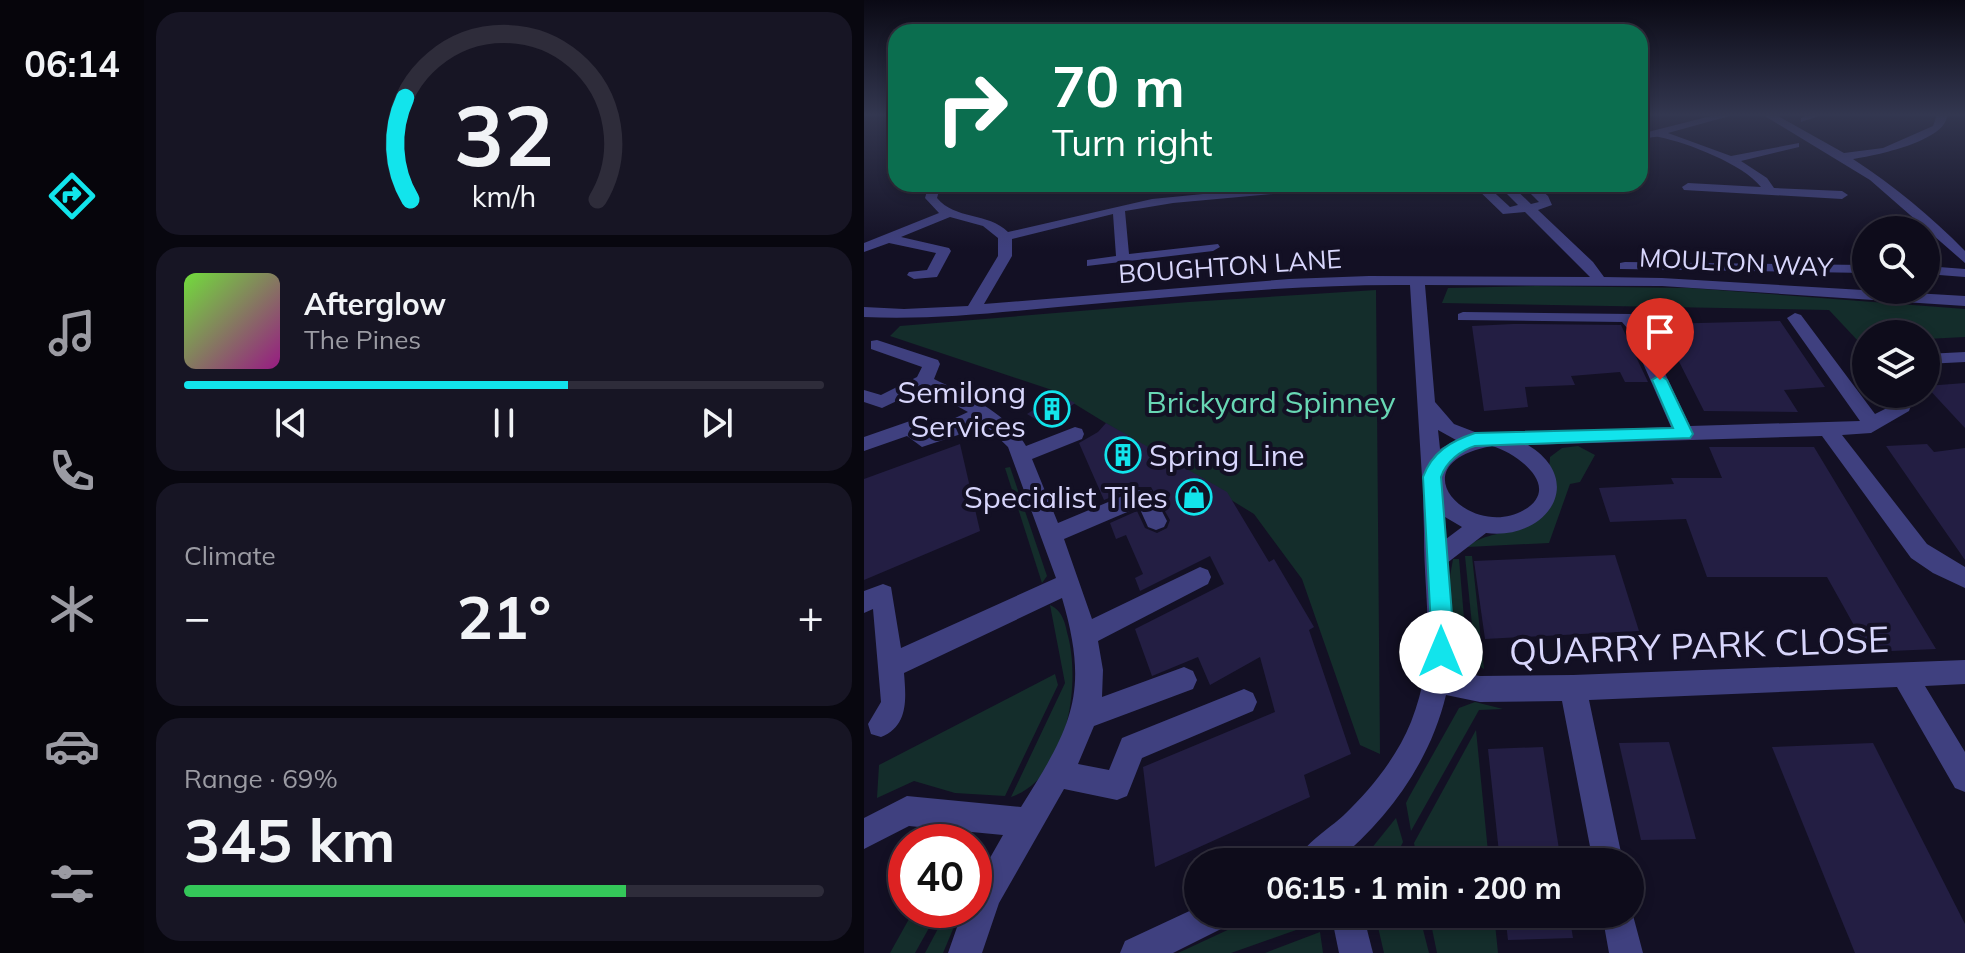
<!DOCTYPE html>
<meta charset="utf-8">
<style>
:root{--surface:#0e0c1b;--page:#171524;--text:#f1f3f6;--muted:#9b9ba3;--line:#2e2c3a;--accent:#12e4ec}
body{margin:0;font-family:Mulish,sans-serif;background:var(--page);color:var(--text);height:100vh;display:flex;flex-direction:column;font-size:30px;white-space:nowrap}
*{box-sizing:border-box;margin:0}
p{font-size:26px;color:var(--muted)}
.icon{flex:none;width:44px;height:44px;fill:none;stroke:currentColor;stroke-width:2;stroke-linecap:round;stroke-linejoin:round}
.map{position:relative;flex:1;overflow:hidden}
.details{display:flex;flex-direction:column;gap:12px;padding:12px;background:#08070f;width:720px}
.details>*{flex:none}
.top-card{position:absolute;left:24px;top:24px;width:760px;height:168px;border-radius:24px;box-shadow:0 4px 12px #0003,0 0 0 2px var(--line);background:#0b6e4f;color:#fff;overflow:hidden}
.buttons{position:absolute;left:988px;top:216px;display:grid;gap:16px}
.buttons a{display:grid;place-items:center;width:88px;height:88px;border-radius:50%;background:var(--surface);box-shadow:0 4px 12px #0003,0 0 0 2px var(--line);font-size:40px}
.speed{position:absolute;left:24px;top:824px;display:flex;gap:16px;font-size:40px;font-weight:700;text-align:center}
.speed>*{display:grid;place-content:center;width:104px;height:104px;border-radius:50%;background:var(--surface);box-shadow:0 4px 12px #0003,0 0 0 2px var(--line);line-height:1}
.speed .limit{border:12px solid #d22;background:#fff;color:#111}
.pin{position:absolute;display:grid;place-items:center;width:68px;height:68px;color:#fff;margin:-82px -34px;border-radius:50% 50% 50% 0;rotate:-45deg;box-shadow:0 0 8px #0007}
.pin .icon{rotate:45deg}
.me{position:absolute;width:88px;margin:-44px;rotate:0deg;stroke-linejoin:round;filter:drop-shadow(0 0 6px #0008)}
.turn{display:flex;align-items:center;gap:28px;height:168px;padding:0 32px;font-size:36px}
.turn .icon{width:104px;height:104px;stroke-width:2.5}
.turn b{display:block;font-size:56px;line-height:68px}
.big{font-size:60px;font-weight:700;line-height:1.1}
.details .widget{flex:1;display:flex;flex-direction:column;justify-content:center;gap:12px;min-width:0;padding:0 28px;border-radius:24px;background:var(--page)}
.details .dial{align-items:center;gap:0}
.dial svg{height:208px;overflow:visible;fill:none;stroke:var(--line);stroke-width:7;stroke-linecap:round;text-anchor:middle}
.dial text{fill:var(--text);stroke:none}
.song{display:flex;align-items:center;gap:24px}
.cover{width:96px;height:96px;border-radius:12px;background:linear-gradient(135deg,hsl(100 70% 55%),hsl(310 70% 35%))}
.played{height:8px;border-radius:4px;background:linear-gradient(90deg,var(--accent) 60%,var(--line) 60%)}
.keys{display:flex;justify-content:space-around;direction:ltr}
.heat{display:flex;justify-content:space-between;align-items:center;font-size:44px;direction:ltr}
.charge{height:12px;border-radius:6px;background:linear-gradient(90deg,#34c759 69%,var(--line) 0)}
.trip{position:absolute;left:320px;top:848px;width:460px;height:80px;border-radius:40px;background:var(--surface);box-shadow:0 4px 12px #0003,0 0 0 2px var(--line);font-weight:700;line-height:80px;text-align:center}
main{display:flex;flex:1;min-height:0}
.tab-bar{display:flex;flex-direction:column;width:144px;justify-content:space-around;align-items:center;background:#06050b;color:var(--muted)}
.tab-bar .icon{width:56px;height:56px}
.tab-bar .current{color:var(--accent)}
.tab-bar b{font-size:36px;color:var(--text)}
.map>svg:first-child{display:block}
.green{fill:#142d2b}
.building{fill:#231e43}
.lines{fill:none;stroke-linecap:round;stroke-linejoin:round}
.minor{fill:#3f407f;fill-rule:evenodd}
.route{fill:#12e4ec;stroke:#0c9499;stroke-width:2}
.labels{text-anchor:middle;dominant-baseline:central;stroke-width:8;stroke-linejoin:round;paint-order:stroke}
.far-street-label{font-size:26px;fill:#d8d6fc;stroke:#131024}
.poi-label{font-size:30px;fill:#d8d6fc;stroke:#131024;text-anchor:end}
.park-label{font-size:30px;fill:#68d7b4;stroke:#131024}
.near-street-label{font-size:36px;fill:#d8d6fc;stroke:#131024}
</style>
<main>
<nav class="tab-bar">
<b>06:14</b>
<svg class="icon current" aria-label="directions" viewBox="0 0 24 24"><path d="M12 3l9 9-9 9-9-9zM9 14v-3h6M13 9l2 2-2 2"/></svg>
<svg class="icon" aria-label="music" viewBox="0 0 24 24"><path d="M9 18V5l10-2v13"/><circle cx="6" cy="18" r="3"/><circle cx="16" cy="16" r="3"/></svg>
<svg class="icon" aria-label="phone" viewBox="0 0 24 24"><path d="M5 4h4l2 5-3 2q2 4 5 5l2-3 5 2v4C11 20 4 13 5 4z"/></svg>
<svg class="icon" aria-label="climate" viewBox="0 0 24 24"><path d="M12 3v18M4 7l16 10M4 17L20 7"/></svg>
<svg class="icon" aria-label="car" viewBox="0 0 24 24"><path d="M5 17H2v-5l4-1 3-4h7l3 4 3 1v5h-3M9 17h6M6 11h13"/><circle cx="7" cy="17" r="2"/><circle cx="17" cy="17" r="2"/></svg>
<svg class="icon" aria-label="filters" viewBox="0 0 24 24"><path d="M4 7h16M4 17h16"/><circle cx="9" cy="7" r="2"/><circle cx="15" cy="17" r="2"/></svg>
</nav>
<section class="details">
<div class="widget dial"><svg viewBox="0 0 100 80">
<path d="M14 69A42 42 0 1 1 86 69"/>
<path d="M14 69A42 42 0 0 1 12 30" stroke="#12e4ec"/>
<text x="50" y="56" font-size="32" font-weight="700">32</text>
<text x="50" y="72" font-size="11">km/h</text>
</svg></div>
<div class="widget">
<div class="song"><i class="cover"></i><div><b>Afterglow</b><p>The Pines</p></div></div>
<div class="played"></div>
<div class="keys"><svg class="icon" aria-label="previous" viewBox="0 0 24 24"><path d="M18 5L8 12l10 7zM5 5v14"/></svg><svg class="icon" aria-label="pause" viewBox="0 0 24 24"><path d="M8 5v14M16 5v14"/></svg><svg class="icon" aria-label="next" viewBox="0 0 24 24"><path d="M6 5l10 7-10 7zM19 5v14"/></svg></div>
</div>
<div class="widget"><p>Climate</p>
<div class="heat"><a>−</a><b class="big">21°</b><a>+</a></div>
</div>
<div class="widget"><p>Range · 69%</p><b class="big">345 km</b><div class="charge"></div></div>
</section>
<div class="map">
<svg width="1101" height="953" viewBox="0 0 1101 953">
<rect width="100%" height="100%" fill="#131024"/>
<g class="green">
<polygon points="672,286 826,288 1101,309 1101,337 1062,339 1062,334 1002,334 1002,342 995,342 965,310 578,303 584,288"/>
<polygon points="512,290 516,754 496,745 438,579 390,514 188,390 26,336 36,326 325,302"/>
<path d="M714,446L731,455L716,482L706,484L685,543L603,547C628,527 657,538 682,512L686,457L698,448Z"/>
<polygon points="146,467 183,576 178,583 141,468"/>
<polygon points="601,556 608,556 620,669 612,664"/>
<polygon points="589,559 595,559 604,666 591,652 585,582"/>
<path d="M186,605C199,611 201,623 204,636C217,685 203,778 147,797L201,683Z"/>
<polygon points="191,674 194,685 141,796 91,793 50,781 13,798 15,765"/>
<polygon points="611,702 639,709 615,710 547,831 542,803 545,797 595,708"/>
<polygon points="612,730 625,862 554,862 550,843"/>
<polygon points="532,818 539,842 529,862 503,862 507,849"/>
<polygon points="50,910 75,910 51,953 26,953"/>
<polygon points="84,910 97,910 79,953 61,953"/>
<polygon points="398,914 457,914 463,919 367,953 314,953"/>
<polygon points="511,914 555,914 565,953 520,953"/>
<polygon points="565,914 630,914 634,953 573,953"/>
<polygon points="456,932 459,953 401,953"/>
</g>
<g class="building">
<polygon points="916,321 961,387 920,390 934,412 840,411 796,324"/>
<polygon points="649,324 757,325 784,382 761,382 756,372 707,376 711,385 661,387 664,407 620,411 608,326"/>
<polygon points="1101,383 1101,428 1062,386"/>
<polygon points="194,394 211,403 181,425 163,414"/>
<polygon points="242,423 363,492 405,562 410,559 450,627 445,630 487,754 440,775 446,797 291,867 279,767 411,712 396,657 346,685 334,657 288,676 271,629 360,584 346,556 276,591 271,578 279,574 262,535 252,539 246,523 273,511 281,528 293,533 303,528 306,520 287,487 272,487 240,500 215,443 234,432"/>
<polygon points="96,444 116,531 0,580 0,479"/>
<polygon points="1063,444 1070,452 1101,448 1101,560 1022,446"/>
<polygon points="845,447 950,447 1072,649 1005,652 963,577 843,577 822,519 746,522 735,488 810,484 807,478 858,478"/>
<polygon points="751,555 775,631 621,639 610,561"/>
<polygon points="805,742 832,839 777,840 755,743"/>
<polygon points="1009,743 1101,924 1101,953 991,953 908,747"/>
<polygon points="679,747 697,862 636,862 624,749"/>
<polygon points="641,914 705,914 709,938 644,940"/>
</g>
<g class="lines">
<g class="minor">
<path d="M851,115H869L804,133L867,156L935,143V147L877,161L903,178L910,188L978,191L984,195L978,199L820,190L818,187L824,183L897,187C879,164 824,143 795,137C789,136 782,139 776,140V134Z"/>
<path d="M899,115H912L980,153L1019,148L1069,126L1073,115H1083C1083,141 1010,156 989,159C1030,186 1067,216 1101,251V263L1006,180Z"/>
<polygon points="944,115 958,115 937,122 937,118"/>
<path d="M65,184H77L73,198C91,220 124,212 144,232L288,199L442,184L409,194L309,203L261,211L265,254L354,244L356,247L349,251L223,266V260L252,256L249,214L148,239V256L120,304L425,279L505,276L726,277L661,212L639,214L608,184H621L646,207L654,205L633,184H646L667,204L675,202L657,184H670L684,196L688,205L674,210L729,262L740,277L798,278L1101,296V306L798,286L561,285L571,402L590,424L616,434L807,427L764,329L758,322L594,320V314L599,312L767,314L779,327L826,426L996,421L923,318L931,313L937,315L1011,414L1031,404L1033,394H1051L1045,411L1007,433L978,435L1063,544L1101,567V588L1069,573L1047,558L958,436L664,445C724,482 681,541 622,533L583,563L590,630L587,671L616,676L709,675L1101,660V684L1061,686L1101,752V792L1091,788L1033,687L725,700L759,862H729L698,701L616,702L582,695C566,762 524,819 472,862H433C441,842 464,830 480,815C507,789 533,757 547,722C574,654 560,603 560,535C560,519 558,501 561,486L558,477L546,285C428,284 311,297 194,307C129,313 65,320 0,317V307L40,309L104,306L134,256V238L119,226L86,217L37,237L85,248L87,251L73,277L50,279L43,275L45,272L63,270L72,253L25,243L0,252V243L75,213L61,198ZM574,430L592,440L576,449ZM628,446C653,453 699,487 660,510C607,541 530,464 628,446ZM581,517L598,527L582,539Z"/>
<polygon points="761,262 1002,265 1002,273 756,269 756,263"/>
<polygon points="1062,266 1101,269 1101,277 1062,274"/>
<path d="M13,340L74,360L76,364L70,379C103,395 142,412 162,446L211,427L218,429L220,434L218,439L168,459L194,523L273,490H287L303,521L300,527L292,530L284,527L275,507L200,539L228,619L336,567L344,570L347,577L344,584L234,641L239,670L238,697L320,667L329,671L333,680L329,689L230,726L214,764L245,770L258,738L380,689L389,693L393,702L389,711L278,758L263,796L253,800L200,789L135,903L118,953H84L99,910H110V886L139,835L45,826L0,849V818L43,796L157,807C208,726 226,693 198,598L40,673C42,698 45,726 17,737L7,734L4,724L17,702L9,609L0,613V591L19,584L27,587L37,648L192,578L144,447L117,421L94,435L58,447L43,436L0,451V437L46,421L61,432L104,412L60,388L18,408L0,402V390L17,395L53,377L58,367L7,349V341Z"/>
<polygon points="1101,352 1101,362 1062,364 1062,354"/>
<polygon points="766,904 779,953 745,953 738,914 766,914"/>
<polygon points="334,907 334,914 370,914 365,925 309,953 256,953 261,941"/>
<polygon points="467,914 499,914 509,953 475,953"/>
</g>
</g>
<linearGradient id="sky" x2="0" y2="1"><stop stop-color="#0a0914"/><stop offset="0.46" stop-color="#333750"/><stop offset="1" stop-color="#333750" stop-opacity="0"/></linearGradient>
<rect width="1101" height="249" fill="url(#sky)"/>
<path class="route" d="M796,375L803,380L829,434L826,438L611,446C597,450 582,462 577,477L589,627L585,660L577,663L569,660L566,652L567,627L559,477C568,452 587,441 611,433L809,428L788,380Z"/>
<defs>
<symbol id="building-ring" viewBox="-11 -11 22 22"><circle r="9.5" fill="#131024" stroke="#12e4ec" stroke-width="1.5"/><path d="M-4-6H4V6H1V3H-1V6H-4ZM-2.5-4.3h1.7v1.8h-1.7ZM.8-4.3h1.7v1.8H.8ZM-2.5-1h1.7V.8h-1.7ZM.8-1h1.7V.8H.8Z" fill="#12e4ec"/></symbol>
<symbol id="shop-ring" viewBox="-11 -11 22 22"><circle r="9.5" fill="#131024" stroke="#12e4ec" stroke-width="1.5"/><path d="M-5-2.5h2.3a2.7 3.5 0 0 1 5.4 0H5L5.5 6h-11ZM-1.5-2.5h3a1.5 2.3 0 0 0-3 0Z" fill="#12e4ec"/></symbol>
</defs>
<g fill-rule="evenodd">
<use href="#building-ring" x="168" y="389" width="40" height="40"/>
<use href="#building-ring" x="239" y="435" width="40" height="40"/>
<use href="#shop-ring" x="310" y="477" width="40" height="40"/>
</g>
<g class="labels">
<g class="far-street-label">
<text transform="translate(872 262) rotate(3)">MOULTON WAY</text>
<text transform="translate(366 266) rotate(-4)">BOUGHTON LANE</text>
</g>
<g class="poi-label">
<text x="162" y="392">Semilong<tspan x="162" dy="34">Services</tspan></text>
<text x="285" y="455" text-anchor="start">Spring Line</text>
<text x="304" y="497">Specialist Tiles</text>
</g>
<g class="park-label">
<text x="407" y="402">Brickyard Spinney</text>
</g>
<g class="near-street-label">
<text transform="translate(835 645) rotate(-2)">QUARRY PARK CLOSE</text>
</g>
</g>
</svg>
<div class="buttons">
<a><svg class="icon" aria-label="search" viewBox="0 0 24 24"><circle cx="10" cy="10" r="6"/><path d="M15 15l6 6"/></svg></a>
<a><svg class="icon" aria-label="layers" viewBox="0 0 24 24"><path d="M12 4l9 5-9 5-9-5zM3 14l9 5 9-5"/></svg></a>
</div>
<div class="speed"><div class="limit">40</div></div>
<div class="pin" style="left:796px;top:380px;background:#d93025"><svg class="icon" aria-label="arrive" viewBox="0 0 24 24"><path d="M6 21V4h12l-3 4 3 4H6"/></svg></div>
<svg class="me" style="left:577px;top:652px" viewBox="-20 -20 40 40"><circle r="19" fill="#fff"/><path d="M0-13L10 11 0 6-10 11z" fill="#12e4ec"/></svg>
<div class="trip">06:15 · 1 min · 200 m</div>
<div class="top-card">
<div class="turn"><svg class="icon" aria-label="right" viewBox="0 0 24 24"><path d="M7 20v-9h11M14 6l5 5-5 5"/></svg><div><b>70 m</b>Turn right</div></div>
</div>
</div>
</main>
